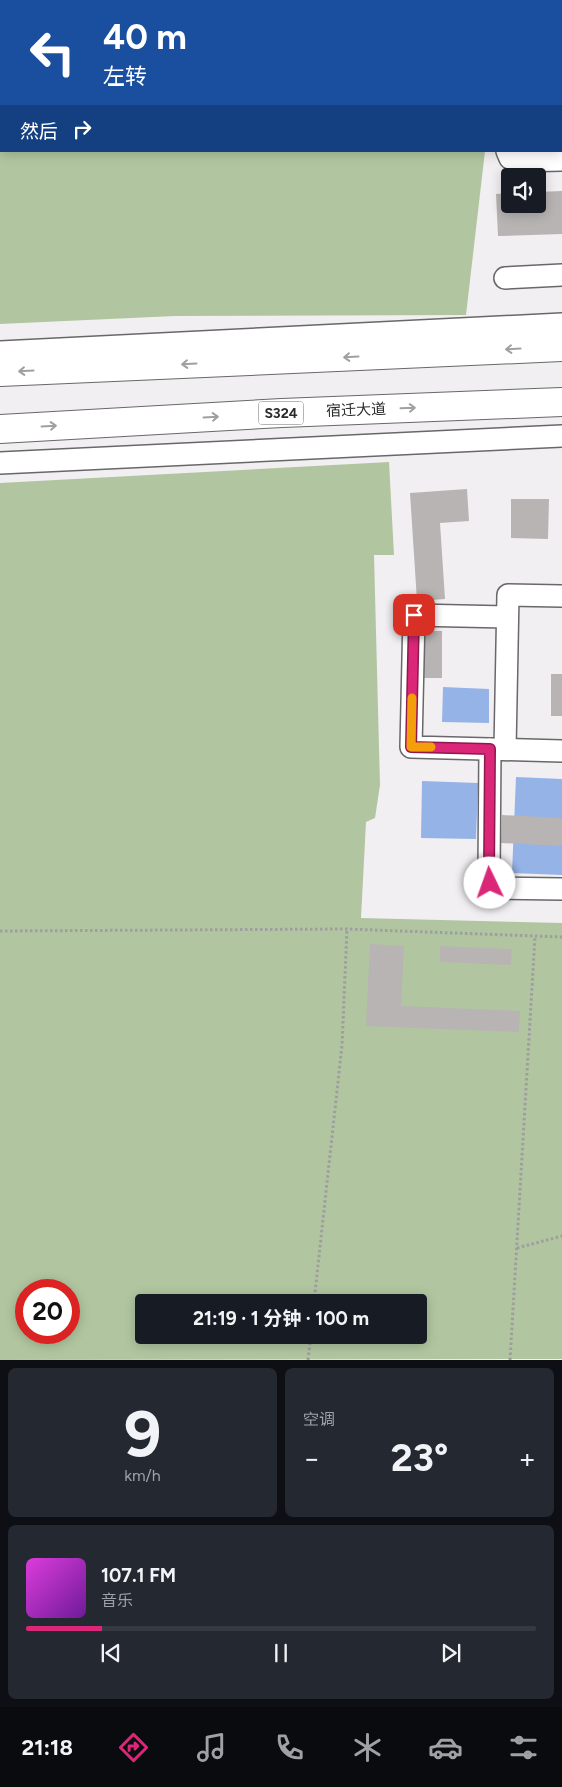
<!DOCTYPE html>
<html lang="zh">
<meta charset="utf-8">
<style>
:root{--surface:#171b24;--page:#242831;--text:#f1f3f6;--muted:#9ea1a6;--line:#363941;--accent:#db2777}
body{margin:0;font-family:Figtree,"Noto Sans SC",sans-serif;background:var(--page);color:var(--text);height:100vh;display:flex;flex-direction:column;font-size:19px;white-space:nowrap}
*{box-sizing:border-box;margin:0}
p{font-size:16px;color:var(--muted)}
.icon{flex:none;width:28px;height:28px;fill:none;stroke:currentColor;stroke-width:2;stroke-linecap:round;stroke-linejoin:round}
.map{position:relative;height:1360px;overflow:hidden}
.sheet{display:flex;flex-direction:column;gap:8px;padding:8px;background:#0d0f14;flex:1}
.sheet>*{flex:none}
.top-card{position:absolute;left:0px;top:0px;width:562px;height:152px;box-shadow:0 2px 12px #0003;background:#1a4fa0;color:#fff;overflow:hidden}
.buttons{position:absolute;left:501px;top:168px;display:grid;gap:10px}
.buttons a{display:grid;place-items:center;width:45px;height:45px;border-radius:5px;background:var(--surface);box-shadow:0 2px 12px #0003;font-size:25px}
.speed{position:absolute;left:15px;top:1279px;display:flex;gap:10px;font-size:25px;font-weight:700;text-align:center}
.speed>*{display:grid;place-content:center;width:65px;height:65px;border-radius:50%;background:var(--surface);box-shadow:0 2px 12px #0003;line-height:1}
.speed .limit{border:8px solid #d22;background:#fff;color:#111}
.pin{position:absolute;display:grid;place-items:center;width:42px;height:42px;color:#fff;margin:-21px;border-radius:10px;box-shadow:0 2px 8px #0006}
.me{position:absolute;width:55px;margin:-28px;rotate:357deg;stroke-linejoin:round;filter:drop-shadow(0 0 4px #0008)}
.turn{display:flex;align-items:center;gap:18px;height:105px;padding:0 20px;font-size:22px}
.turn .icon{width:65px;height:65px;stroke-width:2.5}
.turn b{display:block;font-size:35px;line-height:42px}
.then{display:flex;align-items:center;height:48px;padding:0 20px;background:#0003;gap:10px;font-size:19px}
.big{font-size:38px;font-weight:700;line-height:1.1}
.sheet .widget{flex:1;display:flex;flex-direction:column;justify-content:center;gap:8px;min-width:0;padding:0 18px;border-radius:8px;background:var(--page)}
.sheet .dial{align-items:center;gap:0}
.dial b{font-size:65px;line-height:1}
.song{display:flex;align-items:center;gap:15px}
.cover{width:60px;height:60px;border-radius:8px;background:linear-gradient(135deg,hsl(300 70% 55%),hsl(280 70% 35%))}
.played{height:5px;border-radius:2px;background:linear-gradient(90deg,var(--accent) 15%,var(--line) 15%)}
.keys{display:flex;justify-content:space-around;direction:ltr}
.heat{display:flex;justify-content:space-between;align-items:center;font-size:28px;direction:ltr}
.sheet .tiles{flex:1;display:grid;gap:8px;grid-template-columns:1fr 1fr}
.widget:last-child{grid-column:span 2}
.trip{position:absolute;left:135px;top:1294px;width:292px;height:50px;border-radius:5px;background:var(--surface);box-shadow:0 2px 12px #0003;font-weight:700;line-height:50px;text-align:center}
.tabs{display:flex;height:80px;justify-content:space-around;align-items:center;background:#090b0e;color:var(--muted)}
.tabs .icon{width:35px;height:35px}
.tabs .selected{color:var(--accent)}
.tabs b{font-size:22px;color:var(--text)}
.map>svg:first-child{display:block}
.green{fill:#b1c6a0;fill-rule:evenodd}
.water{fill:#95b3e6}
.building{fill:#b7b4b3}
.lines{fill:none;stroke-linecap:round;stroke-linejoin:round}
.minor-casing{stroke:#696769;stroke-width:24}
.major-casing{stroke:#696769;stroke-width:30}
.path{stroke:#9e9d9f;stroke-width:3;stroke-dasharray:2.5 2.5;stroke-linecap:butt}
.minor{stroke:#fff;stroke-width:21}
.major{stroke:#fff;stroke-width:28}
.oneway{stroke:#a0a0a0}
.route-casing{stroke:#8e194d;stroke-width:12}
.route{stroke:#db2777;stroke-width:9}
.slow{stroke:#f59e0b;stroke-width:9}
.labels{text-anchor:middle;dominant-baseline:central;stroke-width:4;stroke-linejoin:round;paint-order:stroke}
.shield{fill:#fff;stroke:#6b6b6c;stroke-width:1}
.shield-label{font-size:14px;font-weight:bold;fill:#2c2c2d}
.street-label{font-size:15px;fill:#2c2c2d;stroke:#fff}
</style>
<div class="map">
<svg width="562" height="1360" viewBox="0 0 562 1360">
<rect width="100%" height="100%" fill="#f1eff2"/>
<g class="green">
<polygon points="0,0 503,0 1,1 1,151 485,151 466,315 175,316 0,324"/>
<path d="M389,462L394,555H374L380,785L375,818L366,822L361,918L562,923V1359L0,1360V483ZM26,1290H69V1332H26ZM144,1302H419V1335H144Z"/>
</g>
<g class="water">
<polygon points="443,687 489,689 489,723 442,722"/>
<polygon points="516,777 562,779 562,875 512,873"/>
<polygon points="422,781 478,783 476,839 421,838"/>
</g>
<g class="building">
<polygon points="562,191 562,234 498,236 496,194 510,193 510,204 538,204 538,192"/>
<polygon points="467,489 469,521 440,523 445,599 417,601 410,493"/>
<polygon points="511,499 549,499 548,539 511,538"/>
<rect x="423" y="631" width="19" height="47"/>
<rect x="551" y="674" width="11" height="42"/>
<polygon points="502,815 562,818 562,846 501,843"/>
<polygon points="370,944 404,946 401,1006 520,1011 519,1032 366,1026"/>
<polygon points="440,946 512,949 511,965 440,962"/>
</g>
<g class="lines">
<defs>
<g id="minor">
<polyline points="514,1 514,0"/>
<polyline points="561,48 562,48"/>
<polyline points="507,151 510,158 520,161 562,160"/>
<polyline points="505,278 562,275"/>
<polyline points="0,352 562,324"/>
<polyline points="0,463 562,436"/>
<polyline points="507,617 414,615 411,747 562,751"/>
<polyline points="490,749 489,874 490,883 497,888 562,889"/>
<polyline points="505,749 508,595 562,596"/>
</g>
<g id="major">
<polyline points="0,372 562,347"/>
<polyline points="0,429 282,413 562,402"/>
</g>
</defs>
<use href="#minor" class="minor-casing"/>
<use href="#major" class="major-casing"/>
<g class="path">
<polyline points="0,931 347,929 562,937"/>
<polyline points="517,1248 562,1236"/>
<polyline points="314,1302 342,1045 347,929"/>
<polyline points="308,1360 311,1335"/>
<polyline points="510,1360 535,936"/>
</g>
<use href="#minor" class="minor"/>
<use href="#major" class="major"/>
</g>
<defs><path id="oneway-shaft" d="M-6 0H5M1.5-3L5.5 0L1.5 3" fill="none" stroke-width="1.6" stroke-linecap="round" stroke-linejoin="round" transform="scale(1.25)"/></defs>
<g class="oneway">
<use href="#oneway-shaft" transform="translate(513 349) rotate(177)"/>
<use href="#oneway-shaft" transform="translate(351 357) rotate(177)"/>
<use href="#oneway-shaft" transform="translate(189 364) rotate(177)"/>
<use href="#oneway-shaft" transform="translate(26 371) rotate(177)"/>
<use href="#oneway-shaft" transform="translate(408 408) rotate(-2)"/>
<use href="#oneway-shaft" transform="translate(211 417) rotate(-3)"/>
<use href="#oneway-shaft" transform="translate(49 426) rotate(-3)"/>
</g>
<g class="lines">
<defs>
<polyline id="route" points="414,615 411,747 490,749 489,874 490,883"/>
</defs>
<use href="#route" class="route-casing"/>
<use href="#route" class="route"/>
<polyline class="slow" points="412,698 411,747 431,747"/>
</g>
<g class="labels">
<rect class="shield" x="258.5" y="401.5" width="45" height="23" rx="4"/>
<g class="shield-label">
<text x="281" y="413">S324</text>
</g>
<g class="street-label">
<text transform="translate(356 410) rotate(-2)">宿迁大道</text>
</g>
</g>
</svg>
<div class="buttons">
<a><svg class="icon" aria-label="sound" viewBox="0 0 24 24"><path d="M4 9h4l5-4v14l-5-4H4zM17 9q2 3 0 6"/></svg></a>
</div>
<div class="speed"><div class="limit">20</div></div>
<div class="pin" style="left:414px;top:615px;background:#d93025"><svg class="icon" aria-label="arrive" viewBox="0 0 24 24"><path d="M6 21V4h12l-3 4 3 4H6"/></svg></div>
<svg class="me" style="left:490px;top:883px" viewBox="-20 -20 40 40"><circle r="19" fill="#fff"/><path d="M0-13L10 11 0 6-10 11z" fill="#db2777"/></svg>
<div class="trip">21:19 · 1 分钟 · 100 m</div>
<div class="top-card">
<div class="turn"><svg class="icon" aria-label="left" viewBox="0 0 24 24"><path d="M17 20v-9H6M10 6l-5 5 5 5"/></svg><div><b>40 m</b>左转</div></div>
<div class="then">然后<svg class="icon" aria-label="right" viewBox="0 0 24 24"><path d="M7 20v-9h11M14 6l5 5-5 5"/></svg></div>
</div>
</div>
<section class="sheet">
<div class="tiles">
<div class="widget dial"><b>9</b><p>km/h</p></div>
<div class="widget"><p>空调</p>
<div class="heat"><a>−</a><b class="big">23°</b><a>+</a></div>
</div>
<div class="widget">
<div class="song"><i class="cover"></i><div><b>107.1 FM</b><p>音乐</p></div></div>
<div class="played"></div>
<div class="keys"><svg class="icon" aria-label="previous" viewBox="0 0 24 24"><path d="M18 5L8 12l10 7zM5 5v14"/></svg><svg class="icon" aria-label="pause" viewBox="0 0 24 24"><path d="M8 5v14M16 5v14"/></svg><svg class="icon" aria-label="next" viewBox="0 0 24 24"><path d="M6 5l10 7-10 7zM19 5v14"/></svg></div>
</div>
</div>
</section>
<nav class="tabs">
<b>21:18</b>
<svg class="icon selected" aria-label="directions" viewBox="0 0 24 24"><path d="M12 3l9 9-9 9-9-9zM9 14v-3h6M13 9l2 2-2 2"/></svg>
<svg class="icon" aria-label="music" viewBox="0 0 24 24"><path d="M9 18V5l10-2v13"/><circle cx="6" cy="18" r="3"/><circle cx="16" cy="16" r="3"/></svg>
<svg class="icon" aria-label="phone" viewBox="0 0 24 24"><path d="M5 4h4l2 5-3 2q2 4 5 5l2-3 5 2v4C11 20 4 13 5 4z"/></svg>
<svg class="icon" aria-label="climate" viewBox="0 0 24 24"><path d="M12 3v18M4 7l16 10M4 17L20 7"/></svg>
<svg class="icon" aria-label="car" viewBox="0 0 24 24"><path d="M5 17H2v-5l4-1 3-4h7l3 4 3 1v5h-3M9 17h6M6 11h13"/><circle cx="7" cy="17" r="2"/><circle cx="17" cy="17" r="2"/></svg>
<svg class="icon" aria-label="filters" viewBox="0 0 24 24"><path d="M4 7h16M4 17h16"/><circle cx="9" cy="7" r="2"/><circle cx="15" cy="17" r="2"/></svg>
</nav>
